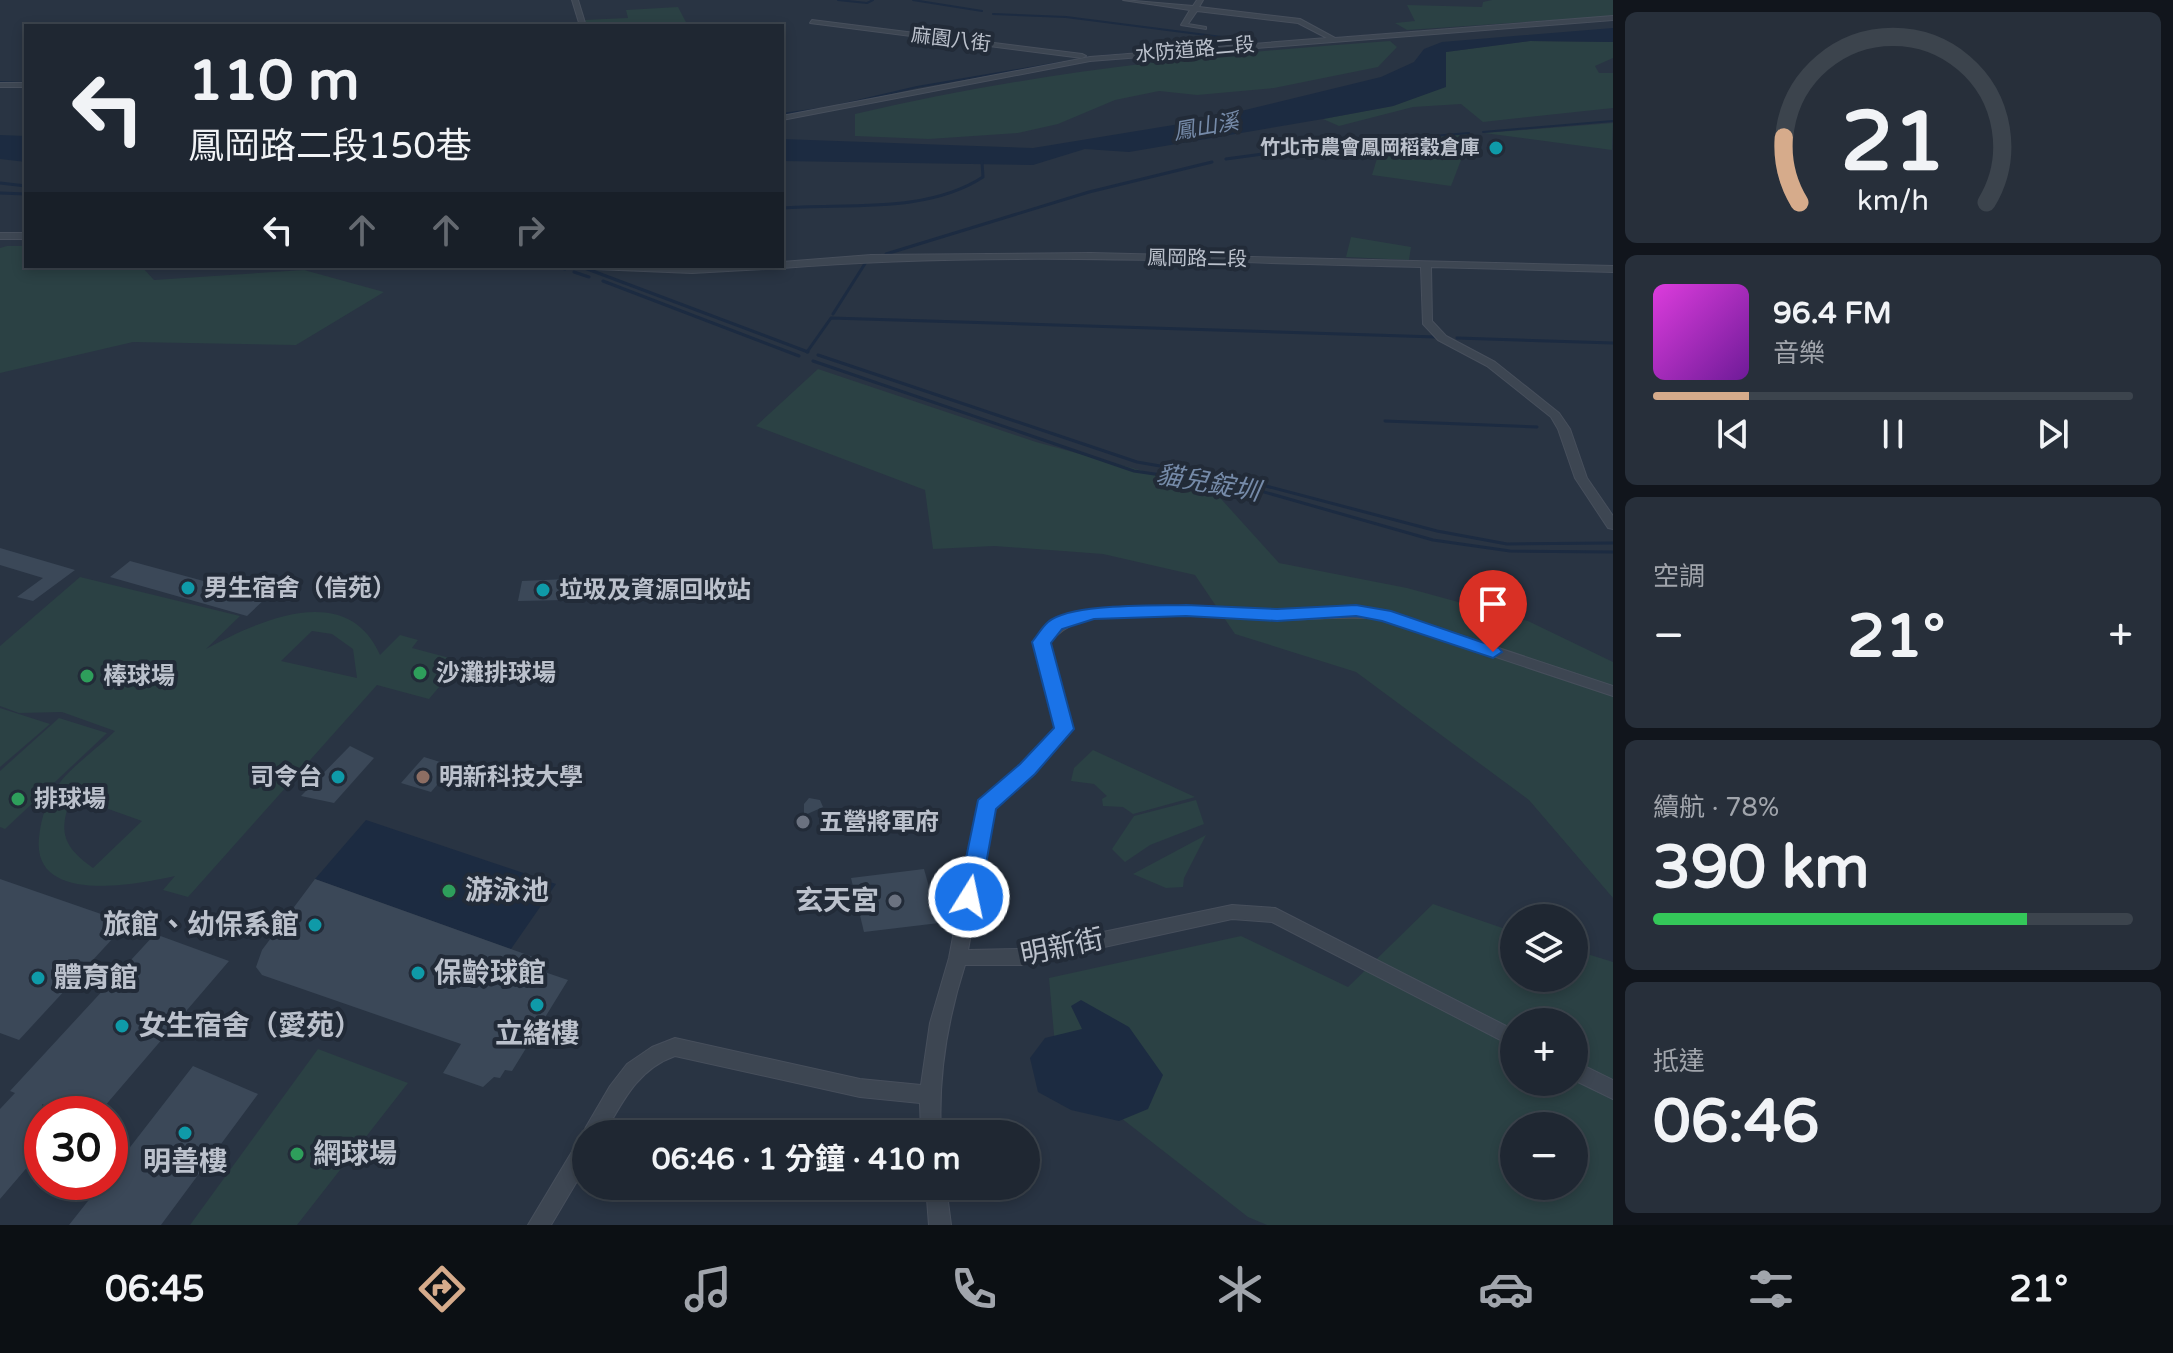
<!DOCTYPE html>
<html lang="zh-TW">
<meta charset="utf-8">
<style>
:root{--surface:#1f2732;--page:#272f3a;--text:#f1f3f6;--muted:#a1a5ac;--line:#3c444d;--accent:#d6ab8b}
body{margin:0;font-family:"Varela Round","Noto Sans TC",sans-serif;background:var(--page);color:var(--text);height:100vh;display:flex;flex-direction:column;font-size:30px;white-space:nowrap}
*{box-sizing:border-box;margin:0}
p{font-size:26px;color:var(--muted)}
.icon{flex:none;width:44px;height:44px;fill:none;stroke:currentColor;stroke-width:2;stroke-linecap:round;stroke-linejoin:round}
.map{position:relative;flex:1;overflow:hidden}
.panel{display:flex;flex-direction:column;gap:12px;padding:12px;background:#11151c;width:560px}
.panel>*{flex:none}
.hud{position:absolute;left:24px;top:24px;width:760px;height:244px;border-radius:0px;box-shadow:0 4px 12px #0003,0 0 0 2px var(--line);background:#1f2732;color:var(--text);overflow:hidden}
.tools{position:absolute;left:1500px;top:904px;display:grid;gap:16px}
.tools a{display:grid;place-items:center;width:88px;height:88px;border-radius:50%;background:var(--surface);box-shadow:0 4px 12px #0003,0 0 0 2px var(--line);font-size:40px}
.speed{position:absolute;left:24px;top:1096px;display:flex;gap:16px;font-size:40px;font-weight:700;text-align:center}
.speed>*{display:grid;place-content:center;width:104px;height:104px;border-radius:50%;background:var(--surface);box-shadow:0 4px 12px #0003,0 0 0 2px var(--line);line-height:1}
.speed .limit{border:12px solid #d22;background:#fff;color:#111}
.pin{position:absolute;display:grid;place-items:center;width:68px;height:68px;color:#fff;margin:-82px -34px;border-radius:50% 50% 50% 0;rotate:-45deg;box-shadow:0 0 8px #0007}
.pin .icon{rotate:45deg}
.me{position:absolute;width:88px;margin:-44px;rotate:10deg;stroke-linejoin:round;filter:drop-shadow(0 0 6px #0008)}
.turn{display:flex;align-items:center;gap:28px;height:168px;padding:0 32px;font-size:36px}
.turn .icon{width:104px;height:104px;stroke-width:2.5}
.turn b{display:block;font-size:56px;line-height:68px}
.lanes{display:flex;align-items:center;height:76px;padding:0 32px;background:#0003;justify-content:center;gap:40px;direction:ltr}
.lanes .off{opacity:.35}
.big{font-size:60px;font-weight:700;line-height:1.1}
.panel .card{flex:1;display:flex;flex-direction:column;justify-content:center;gap:12px;min-width:0;padding:0 28px;border-radius:12px;background:var(--page)}
.panel .dial{align-items:center;gap:0}
.dial svg{height:208px;overflow:visible;fill:none;stroke:var(--line);stroke-width:7;stroke-linecap:round;text-anchor:middle}
.dial text{fill:var(--text);stroke:none}
.song{display:flex;align-items:center;gap:24px}
.cover{width:96px;height:96px;border-radius:12px;background:linear-gradient(135deg,hsl(300 70% 55%),hsl(280 70% 35%))}
.played{height:8px;border-radius:4px;background:linear-gradient(90deg,var(--accent) 20%,var(--line) 20%)}
.keys{display:flex;justify-content:space-around;direction:ltr}
.heat{display:flex;justify-content:space-between;align-items:center;font-size:44px;direction:ltr}
.charge{height:12px;border-radius:6px;background:linear-gradient(90deg,#34c759 78%,var(--line) 0)}
.trip{position:absolute;left:572px;top:1120px;width:468px;height:80px;border-radius:40px;background:var(--surface);box-shadow:0 4px 12px #0003,0 0 0 2px var(--line);font-weight:700;line-height:80px;text-align:center}
.menu{display:flex;height:128px;justify-content:space-around;align-items:center;background:#0c1014;color:var(--muted)}
.menu .icon{width:56px;height:56px}
.menu .selected{color:var(--accent)}
.menu b{font-size:36px;color:var(--text)}
main{display:flex;flex:1;min-height:0}
.map>svg:first-child{display:block}
.green{fill:#2b4144;fill-rule:evenodd}
.water{fill:#1c2b41}
.lines{fill:none;stroke-linecap:round;stroke-linejoin:round}
.stream-far1{stroke:#1c2b41;stroke-width:2}
.stream{stroke:#1c2b41;stroke-width:3}
.building{fill:#3b4858}
.minor-casing{stroke:#474f5c;stroke-width:2}
.minor{fill:#3d4652;fill-rule:evenodd}
.route{fill:#1a73e8;stroke:#114b97;stroke-width:2}
.culture-dot{fill:#0f9aa8;stroke:#222b38;stroke-width:3}
.leisure-dot{fill:#2e9e5b;stroke:#222b38;stroke-width:3}
.education-dot{fill:#8d6e63;stroke:#222b38;stroke-width:3}
.worship-dot{fill:#6b7280;stroke:#222b38;stroke-width:3}
.labels{text-anchor:middle;dominant-baseline:central;stroke-width:8;stroke-linejoin:round;paint-order:stroke}
.far-street-label{font-size:20px;fill:#bbc1cc;stroke:#222b38}
.far-poi-label{font-size:20px;font-weight:bold;fill:#bbc1cc;stroke:#222b38;text-anchor:end}
.far-water-label{font-size:22px;font-style:italic;fill:#768ba9;stroke:#222b38}
.poi-label{font-size:24px;font-weight:bold;fill:#bbc1cc;stroke:#222b38;text-anchor:start}
.water-label{font-size:26px;font-style:italic;fill:#768ba9;stroke:#222b38}
.near-poi-label{font-size:28px;font-weight:bold;fill:#bbc1cc;stroke:#222b38;text-anchor:start}
.near-street-label{font-size:28px;fill:#bbc1cc;stroke:#222b38}
</style>
<main>
<div class="map">
<svg width="1613" height="1225" viewBox="0 0 1613 1225">
<rect width="100%" height="100%" fill="#293443"/>
<g class="green">
<polygon points="1492,0 1613,0 1613,16 1407,30 1395,23 1415,21 1407,5 1482,7 1483,2"/>
<polygon points="678,7 688,26 587,26 585,20 628,18 626,10"/>
<path d="M1390,41L1397,47L1378,67L1274,88L1197,95L1159,91L1115,100L1058,124L1018,133L929,139L855,136V114C1033,72 1207,54 1390,41Z"/>
<polygon points="1530,41 1613,42 1613,58 1595,66 1599,73 1613,73 1613,108 1483,122 1461,104 1413,107 1339,126 1323,119 1393,106 1446,86 1445,52"/>
<polygon points="1613,123 1612,150 1484,133"/>
<polygon points="1471,134 1451,186 1372,175 1382,142"/>
<polygon points="1351,237 1411,247 1409,260 1346,257"/>
<polygon points="7,246 26,246 26,266 141,266 154,280 304,270 384,292 296,345 133,342 0,373 0,248"/>
<polygon points="818,369 1036,442 1213,490 1279,563 1407,588 1528,621 1613,662 1613,898 1529,800 1356,672 1235,634 1195,575 1103,554 994,546 933,549 925,490 756,426"/>
<path d="M80,577L240,616L206,649C258,621 347,579 380,655L400,635L418,640L412,648L461,661L429,699L377,685L188,897L163,890L175,876C138,884 32,906 39,838C41,816 48,798 61,781C76,763 98,748 115,731L62,712L19,713L0,706V646ZM312,631L332,634L353,649L357,678L281,661ZM72,796L142,821L93,868C62,846 58,831 72,796Z"/>
<polygon points="0,708 50,724 0,767"/>
<polygon points="59,718 107,733 5,829 0,827 0,771"/>
<polygon points="1093,750 1195,797 1133,814 1123,807 1103,806 1102,799 1107,796 1094,784 1071,781 1074,768"/>
<polygon points="1196,800 1204,824 1150,845 1125,862 1112,849 1134,816"/>
<polygon points="1206,835 1184,878 1183,887 1166,888 1133,874"/>
<path d="M1433,904L1514,932V978H1574V950L1613,962V1225H1267L1248,1217L1057,1068L1049,978L1241,936L1348,987ZM1514,1022H1574V1082H1514ZM1514,1126H1574V1186H1514Z"/>
<polygon points="318,1049 408,1083 297,1225 190,1225"/>
</g>
<g class="water">
<polygon points="1613,28 1613,42 1530,41 1446,52 1446,87 1393,106 1323,119 1129,152 1085,149 1033,165 782,161 782,139 1033,148 1204,120 1381,77 1414,62 1424,49 1442,42"/>
<polygon points="0,135 26,136 26,162 0,159"/>
<polygon points="366,820 556,884 511,949 315,879"/>
<polygon points="1081,1000 1129,1027 1163,1075 1148,1109 1119,1121 1071,1110 1038,1092 1030,1058 1045,1038 1082,1029 1071,1006"/>
</g>
<g class="lines">
<g class="stream-far1">
<polyline points="838,0 867,3 873,0"/>
<polyline points="913,0 982,11"/>
<polyline points="993,14 1066,17 1253,41"/>
<polyline points="1103,56 1613,17"/>
<polyline points="0,82 26,83"/>
<polyline points="840,105 917,87 1082,59"/>
<polyline points="782,114 819,109"/>
<polyline points="1483,132 1613,121"/>
<polyline points="1313,146 1469,133"/>
</g>
<g class="stream">
<polyline points="1226,159 1337,144"/>
<polyline points="0,183 26,186"/>
<polyline points="0,193 26,194"/>
<path d="M782,208C847,203 926,214 983,177L982,162"/>
<polyline points="886,254 1089,192 1212,162"/>
<polyline points="557,266 565,269"/>
<polyline points="582,267 808,352"/>
<polyline points="574,272 589,277"/>
<polyline points="603,281 799,356"/>
<polyline points="833,314 866,262"/>
<polyline points="1457,338 1613,343"/>
<polyline points="807,352 831,318 1436,337"/>
<polyline points="818,355 1137,462 1247,481 1437,531 1507,544 1613,543"/>
<polyline points="813,361 1134,471 1250,488 1433,540 1510,551 1613,552"/>
<polyline points="1385,421 1537,427"/>
</g>
</g>
<g class="building">
<polygon points="0,548 75,570 33,601 17,597 43,578 0,565"/>
<polygon points="130,561 266,598 247,616 110,577"/>
<polygon points="567,579 564,600 518,601 522,581"/>
<polygon points="350,746 374,758 334,803 301,796"/>
<polygon points="424,757 453,766 431,792 401,783"/>
<polygon points="809,798 820,800 823,807 805,815 810,815 809,828 796,828 797,815 804,815 804,804"/>
<polygon points="924,869 939,923 864,932 851,878"/>
<polygon points="0,879 127,923 19,1040 0,1033"/>
<polygon points="315,879 536,958 530,967 568,980 512,1071 505,1070 500,1078 494,1077 483,1087 443,1073 461,1044 262,975 256,967 262,950"/>
<polygon points="155,934 229,961 98,1114 65,1114 42,1104 42,1150 0,1199 0,1109 15,1093 10,1091"/>
<polygon points="193,1066 258,1094 161,1225 69,1225 103,1182 110,1182 110,1173"/>
</g>
<g class="lines">
<defs>
<g id="minor">
<polygon points="572,0 578,0 586,26 580,26"/>
<polygon points="1123,0 1193,6 1197,0 1203,0 1199,7 1300,19 1335,38 1613,16 1613,20 1090,61 782,120 782,116 1090,57 1327,38 1298,23 1197,11 1188,24 1206,27 1206,29 1181,25 1190,10"/>
<polygon points="812,20 1082,54 1086,56 1082,58 810,23"/>
<rect x="0" y="83" width="26" height="4"/>
<rect x="0" y="233" width="26" height="6"/>
<path d="M1091,253L1613,266V272L1431,267L1432,321L1446,336L1495,362L1559,413L1570,429L1587,478L1613,516V529L1608,528L1575,478L1558,429L1551,417L1487,366L1438,340L1423,324L1421,267C1208,262 994,251 782,268L778,266H782V262L871,255Z"/>
<polygon points="590,266 770,266 765,269 692,273 595,269"/>
<path d="M1138,606L1273,610L1356,608L1384,610L1613,686V696L1382,619C1347,615 1312,620 1277,620C1220,619 1133,604 1079,622C1067,626 1058,633 1049,643L1072,729L1034,773L994,808L968,950L1022,949L1232,905L1275,908L1514,1030V1047L1272,922L1232,919L1022,965H965C947,1021 938,1076 941,1134H921L920,1103L860,1097L675,1056C638,1069 623,1101 604,1134H586V1166L551,1225H528L579,1140L585,1138L583,1134L586,1127L610,1086L627,1064L652,1047L675,1038L860,1079L921,1085L930,1023L949,958L978,805L1022,765L1056,728L1035,642C1059,608 1101,608 1138,606Z"/>
<polygon points="1574,1061 1613,1080 1613,1099 1574,1080"/>
<polygon points="926,1186 946,1186 951,1225 929,1225"/>
</g>
</defs>
<use href="#minor" class="minor-casing"/>
<use href="#minor" class="minor"/>
</g>
<path class="route" d="M1186,605L1277,609L1356,605L1391,611L1499,648L1502,652L1493,658L1382,621L1356,616L1277,621L1186,616L1094,619L1062,629L1051,643L1074,729L1035,774L996,809L980,897L977,903H961L958,897L978,800L1020,764L1054,728L1032,642C1037,636 1042,627 1048,622C1071,603 1154,606 1186,605Z"/>
<g class="culture-dot">
<circle cx="1496" cy="148" r="8"/>
<circle cx="188" cy="588" r="8"/>
<circle cx="543" cy="590" r="8"/>
<circle cx="338" cy="777" r="8"/>
<circle cx="315" cy="925" r="8"/>
<circle cx="418" cy="973" r="8"/>
<circle cx="38" cy="978" r="8"/>
<circle cx="537" cy="1005" r="8"/>
<circle cx="122" cy="1026" r="8"/>
<circle cx="185" cy="1133" r="8"/>
</g>
<g class="leisure-dot">
<circle cx="420" cy="673" r="8"/>
<circle cx="87" cy="676" r="8"/>
<circle cx="18" cy="799" r="8"/>
<circle cx="449" cy="891" r="8"/>
<circle cx="297" cy="1154" r="8"/>
</g>
<circle class="education-dot" cx="423" cy="777" r="8"/>
<g class="worship-dot">
<circle cx="803" cy="822" r="8"/>
<circle cx="895" cy="901" r="8"/>
</g>
<g class="labels">
<g class="far-street-label">
<text transform="translate(951 40) rotate(7)">麻園八街</text>
<text transform="translate(1195 50) rotate(-5)">水防道路二段</text>
<text transform="translate(1197 259) rotate(1)">鳳岡路二段</text>
</g>
<g class="far-poi-label">
<text x="1480" y="148">竹北市農會鳳岡稻穀倉庫</text>
</g>
<g class="far-water-label">
<text transform="translate(1206 127) rotate(-10)">鳳山溪</text>
</g>
<g class="poi-label">
<text x="204" y="588">男生宿舍（信苑）</text>
<text x="559" y="590">垃圾及資源回收站</text>
<text x="436" y="673">沙灘排球場</text>
<text x="103" y="676">棒球場</text>
<text x="322" y="777" text-anchor="end">司令台</text>
<text x="439" y="777">明新科技大學</text>
<text x="34" y="799">排球場</text>
<text x="819" y="822">五營將軍府</text>
</g>
<g class="water-label">
<text transform="translate(1208 483) rotate(10)">貓兒錠圳</text>
</g>
<g class="near-poi-label">
<text x="465" y="891">游泳池</text>
<text x="879" y="901" text-anchor="end">玄天宮</text>
<text x="299" y="925" text-anchor="end">旅館、幼保系館</text>
<text x="434" y="973">保齡球館</text>
<text x="54" y="978">體育館</text>
<text x="138" y="1026">女生宿舍（愛苑）</text>
<text x="537" y="1034" text-anchor="middle">立緒樓</text>
<text x="313" y="1154">網球場</text>
<text x="185" y="1162" text-anchor="middle">明善樓</text>
</g>
<g class="near-street-label">
<text transform="translate(1062 947) rotate(-12)">明新街</text>
</g>
</g>
</svg>
<div class="tools">
<a><svg class="icon" aria-label="layers" viewBox="0 0 24 24"><path d="M12 4l9 5-9 5-9-5zM3 14l9 5 9-5"/></svg></a>
<a>+</a>
<a>−</a>
</div>
<div class="speed"><div class="limit">30</div></div>
<div class="pin" style="left:1493px;top:652px;background:#d93025"><svg class="icon" aria-label="arrive" viewBox="0 0 24 24"><path d="M6 21V4h12l-3 4 3 4H6"/></svg></div>
<svg class="me" style="left:969px;top:897px" viewBox="-20 -20 40 40"><circle r="17" fill="#1a73e8" stroke="#fff" stroke-width="3"/><path d="M0-11L8 9 0 5-8 9z" fill="#fff"/></svg>
<div class="trip">06:46 · 1 分鐘 · 410 m</div>
<div class="hud">
<div class="turn"><svg class="icon" aria-label="left" viewBox="0 0 24 24"><path d="M17 20v-9H6M10 6l-5 5 5 5"/></svg><div><b>110 m</b>鳳岡路二段150巷</div></div>
<div class="lanes"><svg class="icon" aria-label="left" viewBox="0 0 24 24"><path d="M17 20v-9H6M10 6l-5 5 5 5"/></svg><svg class="icon off" aria-label="ahead" viewBox="0 0 24 24"><path d="M12 20V5M6 11l6-6 6 6"/></svg><svg class="icon off" aria-label="ahead" viewBox="0 0 24 24"><path d="M12 20V5M6 11l6-6 6 6"/></svg><svg class="icon off" aria-label="right" viewBox="0 0 24 24"><path d="M7 20v-9h11M14 6l5 5-5 5"/></svg></div>
</div>
</div>
<section class="panel">
<div class="card dial"><svg viewBox="0 0 100 80">
<path d="M14 69A42 42 0 1 1 86 69"/>
<path d="M14 69A42 42 0 0 1 8 44" stroke="#d6ab8b"/>
<text x="50" y="56" font-size="32" font-weight="700">21</text>
<text x="50" y="72" font-size="11">km/h</text>
</svg></div>
<div class="card">
<div class="song"><i class="cover"></i><div><b>96.4 FM</b><p>音樂</p></div></div>
<div class="played"></div>
<div class="keys"><svg class="icon" aria-label="previous" viewBox="0 0 24 24"><path d="M18 5L8 12l10 7zM5 5v14"/></svg><svg class="icon" aria-label="pause" viewBox="0 0 24 24"><path d="M8 5v14M16 5v14"/></svg><svg class="icon" aria-label="next" viewBox="0 0 24 24"><path d="M6 5l10 7-10 7zM19 5v14"/></svg></div>
</div>
<div class="card"><p>空調</p>
<div class="heat"><a>−</a><b class="big">21°</b><a>+</a></div>
</div>
<div class="card"><p>續航 · 78%</p><b class="big">390 km</b><div class="charge"></div></div>
<div class="card"><p>抵達</p><b class="big">06:46</b></div>
</section>
</main>
<nav class="menu">
<b>06:45</b>
<svg class="icon selected" aria-label="directions" viewBox="0 0 24 24"><path d="M12 3l9 9-9 9-9-9zM9 14v-3h6M13 9l2 2-2 2"/></svg>
<svg class="icon" aria-label="music" viewBox="0 0 24 24"><path d="M9 18V5l10-2v13"/><circle cx="6" cy="18" r="3"/><circle cx="16" cy="16" r="3"/></svg>
<svg class="icon" aria-label="phone" viewBox="0 0 24 24"><path d="M5 4h4l2 5-3 2q2 4 5 5l2-3 5 2v4C11 20 4 13 5 4z"/></svg>
<svg class="icon" aria-label="climate" viewBox="0 0 24 24"><path d="M12 3v18M4 7l16 10M4 17L20 7"/></svg>
<svg class="icon" aria-label="car" viewBox="0 0 24 24"><path d="M5 17H2v-5l4-1 3-4h7l3 4 3 1v5h-3M9 17h6M6 11h13"/><circle cx="7" cy="17" r="2"/><circle cx="17" cy="17" r="2"/></svg>
<svg class="icon" aria-label="filters" viewBox="0 0 24 24"><path d="M4 7h16M4 17h16"/><circle cx="9" cy="7" r="2"/><circle cx="15" cy="17" r="2"/></svg>
<b>21°</b>
</nav>
